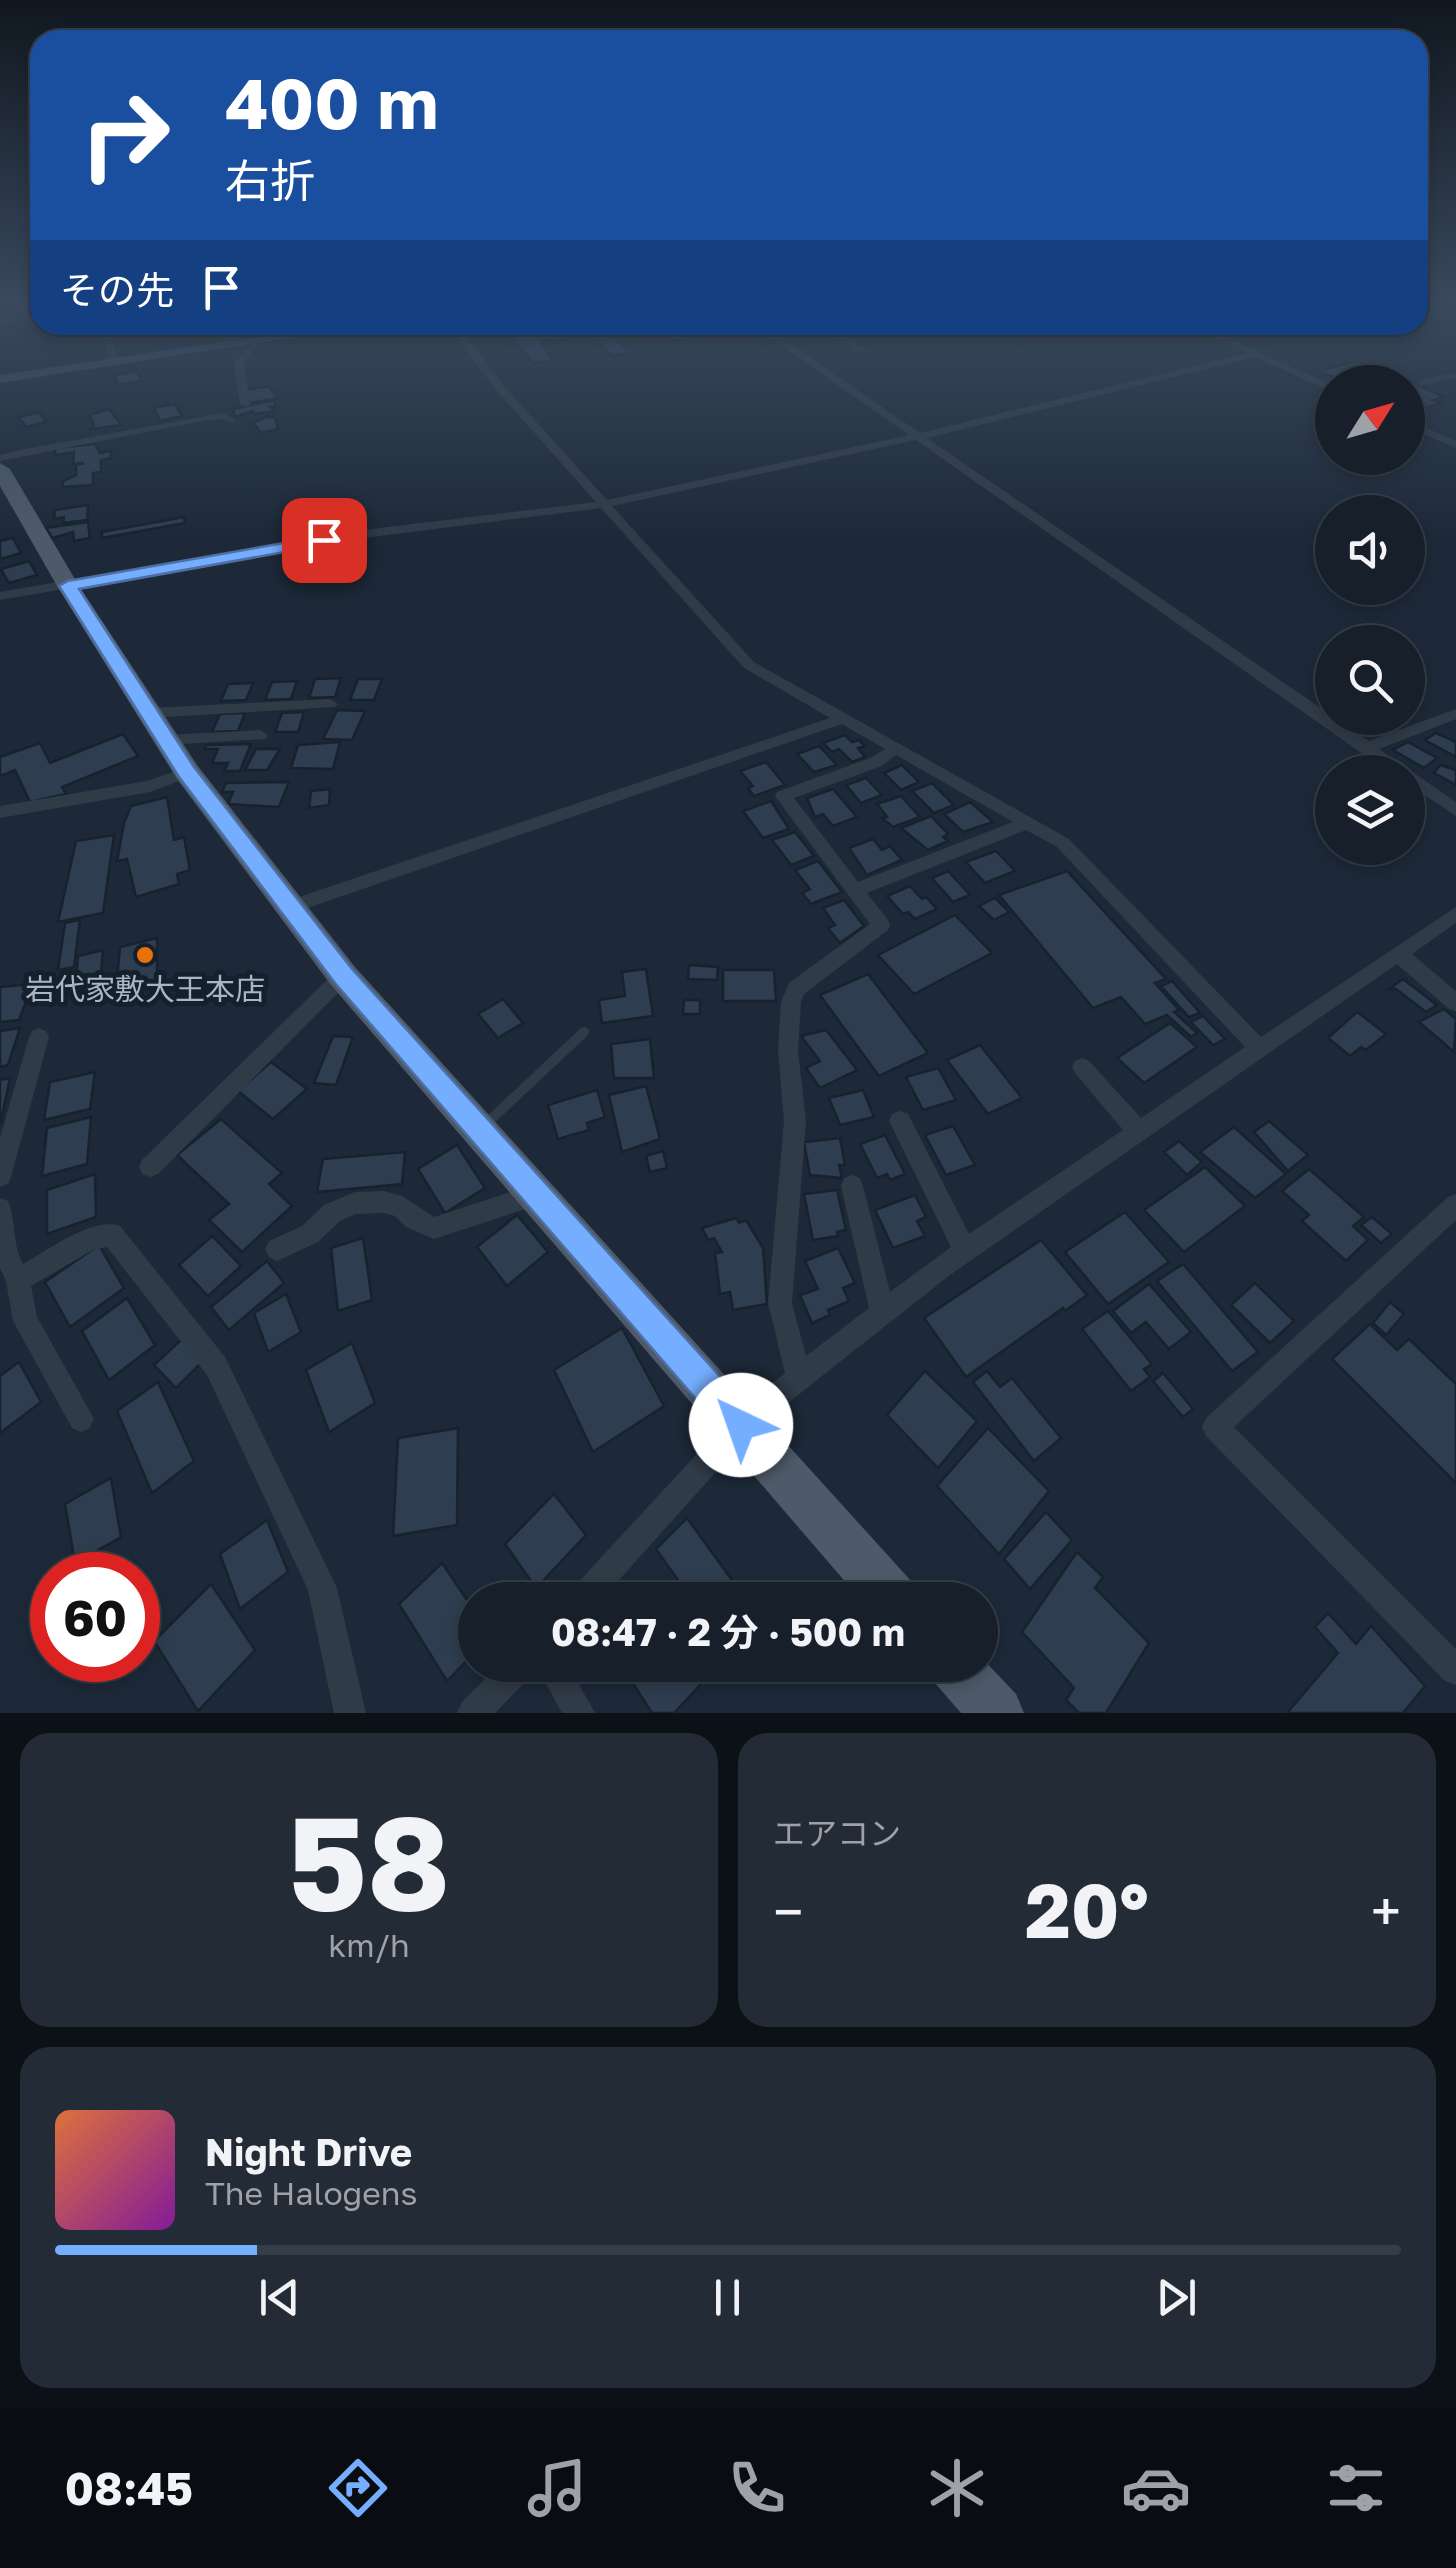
<!DOCTYPE html>
<html lang="ja">
<meta charset="utf-8">
<style>
:root{--surface:#161f2a;--page:#232c36;--text:#f1f3f6;--muted:#9ea2a8;--line:#353d47;--accent:#76aeff}
body{margin:0;font-family:"Golos Text","Noto Sans JP",sans-serif;background:var(--page);color:var(--text);height:100vh;display:flex;flex-direction:column;font-size:38px;white-space:nowrap}
*{box-sizing:border-box;margin:0}
p{font-size:32px;color:var(--muted)}
.icon{flex:none;width:55px;height:55px;fill:none;stroke:currentColor;stroke-width:2;stroke-linecap:round;stroke-linejoin:round}
.map{position:relative;height:1713px;overflow:hidden}
.panel{display:flex;flex-direction:column;gap:20px;padding:20px;background:#0c1117;flex:1}
.panel>*{flex:none}
.hud{position:absolute;left:30px;top:30px;width:1398px;height:305px;border-radius:30px;box-shadow:0 5px 15px #0003,0 0 0 2px var(--line);background:#1a4fa0;color:#fff;overflow:hidden}
.needle{width:65px;rotate:53deg}
.fabs{position:absolute;left:1315px;top:365px;display:grid;gap:20px}
.fabs a{display:grid;place-items:center;width:110px;height:110px;border-radius:50%;background:var(--surface);box-shadow:0 5px 15px #0003,0 0 0 2px var(--line);font-size:50px}
.speed{position:absolute;left:30px;top:1552px;display:flex;gap:20px;font-size:50px;font-weight:700;text-align:center}
.speed>*{display:grid;place-content:center;width:130px;height:130px;border-radius:50%;background:var(--surface);box-shadow:0 5px 15px #0003,0 0 0 2px var(--line);line-height:1}
.speed .limit{border:15px solid #d22;background:#fff;color:#111}
.pin{position:absolute;display:grid;place-items:center;width:85px;height:85px;color:#fff;margin:-42px;border-radius:20px;box-shadow:0 5px 15px #0006}
.me{position:absolute;width:110px;margin:-55px;rotate:318deg;stroke-linejoin:round;filter:drop-shadow(0 0 8px #0008)}
.turn{display:flex;align-items:center;gap:35px;height:210px;padding:0 30px;font-size:45px}
.turn .icon{width:130px;height:130px;stroke-width:2.5}
.turn b{display:block;font-size:70px;line-height:85px}
.then{display:flex;align-items:center;height:95px;padding:0 30px;background:#0003;gap:20px;font-size:38px}
.big{font-size:75px;font-weight:700;line-height:1.1}
.panel .widget{flex:1;display:flex;flex-direction:column;justify-content:center;gap:15px;min-width:0;padding:0 35px;border-radius:30px;background:var(--page)}
.panel .dial{align-items:center;gap:0}
.dial b{font-size:130px;line-height:1}
.song{display:flex;align-items:center;gap:30px}
.cover{width:120px;height:120px;border-radius:15px;background:linear-gradient(135deg,hsl(20 70% 55%),hsl(290 70% 35%))}
.played{height:10px;border-radius:5px;background:linear-gradient(90deg,var(--accent) 15%,var(--line) 15%)}
.keys{display:flex;justify-content:space-around;direction:ltr}
.heat{display:flex;justify-content:space-between;align-items:center;font-size:55px;direction:ltr}
.panel .tiles{flex:1;display:grid;gap:20px;grid-template-columns:1fr 1fr}
.widget:last-child{grid-column:span 2}
.trip{position:absolute;left:458px;top:1582px;width:540px;height:100px;border-radius:50px;background:var(--surface);box-shadow:0 5px 15px #0003,0 0 0 2px var(--line);font-weight:700;line-height:100px;text-align:center}
.tab-bar{display:flex;height:160px;justify-content:space-around;align-items:center;background:#090c11;color:var(--muted)}
.tab-bar .icon{width:70px;height:70px}
.tab-bar .on{color:var(--accent)}
.tab-bar b{font-size:45px;color:var(--text)}
.map>svg:first-child{display:block}
.building{fill:#2e3d4f;stroke:#18222e;stroke-width:2.5}
.lines{fill:none;stroke-linecap:round;stroke-linejoin:round}
.lane-far1{stroke:#303b48;stroke-width:5}
.lane{stroke:#303b48;stroke-width:10}
.street{fill:#303b48;fill-rule:evenodd}
.secondary{fill:#3e4a5c;fill-rule:evenodd}
.primary{fill:#4e5a69;fill-rule:evenodd}
.route{fill:#76aeff;stroke:#4d71a6;stroke-width:2.5}
.food-dot{fill:#e8710a;stroke:#16202c;stroke-width:4}
.labels{text-anchor:middle;dominant-baseline:central;stroke-width:10;stroke-linejoin:round;paint-order:stroke}
.poi-label{font-size:30px;fill:#aab5c6;stroke:#16202c}
</style>
<div class="map">
<svg width="1456" height="1713" viewBox="0 0 1456 1713">
<rect width="100%" height="100%" fill="#1d2938"/>
<g class="building">
<polygon points="239,325 244,341 223,344 218,327"/>
<polygon points="583,325 634,325 605,328 630,353 612,356 589,333 554,342 551,339 540,341 553,360 533,363 511,337"/>
<polygon points="647,325 724,325 657,335"/>
<polygon points="730,325 736,330 672,341 667,336"/>
<polygon points="1357,361 1405,381 1345,382 1319,371"/>
<polygon points="137,371 142,381 117,385 115,375"/>
<polygon points="1416,384 1444,397 1433,400 1442,403 1415,411 1408,407 1408,386"/>
<polygon points="269,386 278,398 249,403 245,390"/>
<polygon points="274,400 276,406 270,407 276,411 254,414 253,411 235,417 233,409"/>
<polygon points="175,404 182,416 160,421 154,408"/>
<polygon points="109,409 121,425 91,429 94,425 90,415"/>
<polygon points="39,412 46,422 26,427 19,417"/>
<polygon points="267,417 275,417 278,429 261,433 253,422"/>
<polygon points="95,444 100,453 111,451 111,458 101,460 101,472 93,473 93,485 62,487 63,481 76,475 76,465 84,463 73,464 74,452 55,455 55,448"/>
<polygon points="88,505 87,520 63,523 64,517 54,519 55,510"/>
<polygon points="184,517 185,523 102,538 102,532"/>
<polygon points="88,522 90,538 74,541 73,532 52,538 46,528"/>
<polygon points="13,538 21,553 0,559 0,541"/>
<polygon points="29,561 37,575 9,583 1,569"/>
<polygon points="341,678 335,697 309,698 315,679"/>
<polygon points="358,679 382,679 374,700 350,700"/>
<polygon points="297,681 291,699 265,700 272,682"/>
<polygon points="253,683 246,700 221,701 228,684"/>
<polygon points="337,710 365,711 352,740 323,739"/>
<polygon points="304,712 298,732 275,732 282,713"/>
<polygon points="245,713 238,731 212,732 220,714"/>
<polygon points="1436,733 1456,742 1456,757 1425,740"/>
<polygon points="123,734 138,756 62,787 66,794 30,802 15,770 0,776 0,757 40,743 50,763"/>
<polygon points="845,735 852,742 859,740 865,746 858,748 865,757 852,762 839,749 832,752 823,743"/>
<polygon points="340,742 333,769 291,768 298,745"/>
<polygon points="1408,742 1437,758 1424,768 1393,750"/>
<polygon points="251,744 240,771 224,771 228,763 212,763 218,749 205,749 206,745"/>
<polygon points="819,746 837,765 814,772 797,754"/>
<polygon points="256,749 280,749 267,770 245,770"/>
<polygon points="766,762 785,785 754,796 748,788 753,786 740,771"/>
<polygon points="902,765 919,782 901,790 884,773"/>
<polygon points="1440,765 1456,770 1456,785 1434,773"/>
<polygon points="866,778 882,795 861,803 846,785"/>
<polygon points="289,782 279,807 228,804 233,792 222,792 226,783"/>
<polygon points="932,783 954,805 934,813 912,791"/>
<polygon points="330,789 329,805 309,808 311,791"/>
<polygon points="833,789 857,817 833,826 823,814 815,817 807,798"/>
<polygon points="901,796 920,817 893,827 882,818 887,817 877,804"/>
<polygon points="167,797 174,840 184,837 190,870 177,874 179,884 136,897 127,859 117,861 124,823 131,806"/>
<polygon points="771,801 789,829 763,838 743,811"/>
<polygon points="970,802 993,822 963,832 944,814"/>
<polygon points="931,816 948,834 943,837 948,841 928,850 901,828"/>
<polygon points="795,832 814,856 791,865 772,840"/>
<polygon points="114,835 103,913 58,922 76,841"/>
<polygon points="873,839 882,850 890,846 902,860 867,875 849,848"/>
<polygon points="996,851 1015,871 985,883 966,862"/>
<polygon points="818,861 842,892 811,904 802,893 810,889 795,870"/>
<polygon points="948,871 970,895 953,902 932,878"/>
<polygon points="1067,871 1166,979 1155,983 1179,1010 1174,1012 1197,1033 1191,1037 1167,1015 1145,1024 1121,997 1093,1008 999,895"/>
<polygon points="910,886 922,899 926,897 937,909 915,919 908,912 903,914 887,896"/>
<polygon points="995,898 1009,912 994,920 979,906"/>
<polygon points="844,900 864,926 840,943 828,928 835,925 823,908"/>
<polygon points="955,915 992,953 914,994 878,955"/>
<polygon points="80,920 74,967 58,970 65,923"/>
<polygon points="157,938 157,980 116,990 120,947"/>
<polygon points="103,950 101,973 76,979 78,956"/>
<polygon points="689,965 718,967 717,980 688,979"/>
<polygon points="646,969 653,1016 602,1023 599,1000 625,996 622,972"/>
<polygon points="723,970 774,970 776,1001 723,1001"/>
<polygon points="868,974 928,1053 879,1076 820,995"/>
<polygon points="1403,979 1437,1005 1426,1012 1396,989 1389,989"/>
<polygon points="1172,981 1200,1013 1189,1017 1161,986"/>
<polygon points="33,984 19,1020 0,1022 0,987"/>
<polygon points="503,999 523,1023 498,1038 478,1014"/>
<polygon points="684,1000 700,1000 700,1014 683,1014"/>
<polygon points="1444,1009 1456,1019 1454,1052 1419,1022"/>
<polygon points="1357,1012 1386,1034 1366,1050 1361,1047 1350,1056 1328,1038"/>
<polygon points="1203,1016 1225,1039 1213,1045 1191,1022"/>
<polygon points="1170,1023 1197,1047 1144,1083 1117,1058"/>
<polygon points="20,1028 8,1065 0,1067 0,1031"/>
<polygon points="826,1030 857,1070 820,1088 806,1068 820,1061 801,1036"/>
<polygon points="333,1036 353,1037 336,1085 314,1083"/>
<polygon points="650,1039 654,1078 614,1078 611,1044"/>
<polygon points="980,1045 1022,1098 988,1114 947,1060"/>
<polygon points="271,1062 307,1089 273,1119 238,1091"/>
<polygon points="938,1068 956,1100 923,1110 906,1077"/>
<polygon points="95,1072 90,1109 44,1120 50,1082"/>
<polygon points="10,1078 1,1121 0,1121 0,1080"/>
<polygon points="646,1086 660,1139 622,1152 609,1095"/>
<polygon points="597,1090 605,1117 587,1123 589,1130 558,1139 548,1105"/>
<polygon points="863,1090 874,1117 840,1125 829,1098"/>
<polygon points="91,1117 87,1164 42,1176 47,1128"/>
<polygon points="221,1119 282,1173 269,1184 292,1206 242,1252 209,1220 229,1204 177,1155"/>
<polygon points="1269,1121 1308,1155 1288,1171 1254,1132"/>
<polygon points="953,1126 975,1165 946,1175 925,1135"/>
<polygon points="1234,1127 1286,1174 1255,1198 1200,1152"/>
<polygon points="885,1135 905,1174 890,1180 887,1174 877,1178 860,1144"/>
<polygon points="840,1138 845,1165 839,1165 842,1178 810,1175 804,1142"/>
<polygon points="1179,1141 1202,1162 1187,1175 1164,1152"/>
<polygon points="457,1145 485,1188 445,1213 418,1169"/>
<polygon points="663,1151 667,1168 650,1172 646,1156"/>
<polygon points="405,1152 402,1184 317,1192 323,1159"/>
<polygon points="1205,1167 1245,1206 1184,1252 1144,1210"/>
<polygon points="1309,1169 1364,1217 1353,1226 1368,1240 1346,1261 1302,1221 1309,1215 1282,1191"/>
<polygon points="95,1174 96,1217 47,1234 47,1190"/>
<polygon points="837,1190 846,1230 837,1232 838,1236 813,1240 804,1194"/>
<polygon points="915,1195 926,1217 917,1221 925,1236 893,1248 875,1210"/>
<polygon points="1125,1212 1169,1262 1108,1304 1065,1252"/>
<polygon points="517,1215 548,1252 507,1286 477,1247"/>
<polygon points="1372,1217 1392,1234 1381,1243 1361,1225"/>
<polygon points="736,1218 739,1223 746,1220 763,1248 767,1304 733,1310 730,1292 720,1294 715,1253 722,1252 714,1238 708,1240 702,1228"/>
<polygon points="212,1236 241,1266 208,1296 179,1265"/>
<polygon points="363,1238 372,1300 338,1311 331,1248"/>
<polygon points="1041,1240 1087,1295 1065,1311 1063,1308 966,1377 924,1318"/>
<polygon points="99,1245 124,1288 70,1327 45,1282"/>
<polygon points="838,1248 855,1283 843,1288 849,1301 828,1310 830,1315 812,1323 800,1295 818,1289 805,1261"/>
<polygon points="267,1261 284,1283 229,1330 211,1307"/>
<polygon points="1183,1264 1258,1352 1232,1371 1157,1281"/>
<polygon points="1255,1283 1294,1321 1270,1343 1231,1305"/>
<polygon points="1149,1284 1191,1332 1169,1349 1146,1322 1131,1333 1113,1311"/>
<polygon points="286,1294 301,1332 268,1352 254,1313"/>
<polygon points="127,1298 155,1345 109,1380 82,1331"/>
<polygon points="1390,1302 1404,1314 1386,1335 1373,1323"/>
<polygon points="1108,1311 1152,1364 1144,1369 1150,1377 1131,1391 1082,1329"/>
<polygon points="1370,1324 1397,1350 1409,1339 1456,1384 1456,1483 1332,1359"/>
<polygon points="622,1328 664,1406 593,1452 554,1370"/>
<polygon points="182,1339 203,1361 176,1388 154,1365"/>
<polygon points="352,1343 375,1403 329,1432 306,1370"/>
<polygon points="19,1362 41,1402 0,1433 0,1376"/>
<polygon points="925,1371 977,1421 938,1468 887,1415"/>
<polygon points="987,1371 1000,1387 1012,1378 1061,1438 1034,1461 973,1382"/>
<polygon points="1163,1373 1193,1409 1183,1417 1153,1381"/>
<polygon points="158,1382 194,1461 152,1493 117,1411"/>
<polygon points="458,1428 457,1525 393,1536 398,1438"/>
<polygon points="988,1428 1049,1491 999,1554 937,1486"/>
<polygon points="111,1478 121,1537 75,1563 65,1504"/>
<polygon points="554,1494 586,1535 536,1588 505,1544"/>
<polygon points="1046,1512 1072,1540 1030,1589 1004,1559"/>
<polygon points="687,1518 742,1594 737,1600 692,1600 656,1549"/>
<polygon points="267,1520 288,1572 240,1609 220,1554"/>
<polygon points="1077,1552 1103,1577 1095,1588 1149,1643 1106,1713 1079,1713 1066,1700 1074,1688 1022,1632"/>
<polygon points="442,1563 475,1612 475,1652 447,1681 399,1604"/>
<polygon points="211,1584 255,1650 198,1711 154,1641"/>
<polygon points="1328,1613 1356,1644 1371,1626 1425,1686 1403,1713 1287,1713 1338,1653 1315,1627"/>
<polygon points="621,1665 688,1665 701,1684 674,1713 652,1713"/>
</g>
<g class="lines">
<polyline class="lane-far1" points="1421,383 1456,375"/>
<polyline class="lane" points="486,1124 584,1032"/>
<g class="street">
<polygon points="40,311 40,317 0,325 0,319"/>
<polygon points="94,325 105,325 110,330 119,364 111,362 101,331"/>
<path d="M447,325H457L505,387L607,500L909,435L752,325H763L920,433L1247,353L1187,325H1199L1332,385V392L1255,357L927,438L1369,741L1456,709V719L1379,749L1456,802V816L1408,784V772H1392L1360,752L916,440L612,506L754,662L1069,839L1261,1037L1456,907V923L1412,954L1456,991V1011L1449,1009L1397,964L950,1275L808,1387L750,1434L601,1600H566L571,1590L732,1416L785,1373L768,1303L784,1121L778,1050L781,1002L789,983L870,924L775,796L777,792L870,758L885,749L842,724L293,913L287,911L284,906L287,901L830,718L744,668L601,508L355,539L0,600V592L355,531L596,502L497,391ZM896,755L1013,822L858,882L794,798L882,766ZM1026,830L1057,847L1245,1047L1141,1118L1089,1061L1082,1058L1075,1061L1072,1067L1075,1073L1123,1130L969,1234L908,1114L900,1111L892,1114L889,1121L951,1247L890,1292L863,1186L860,1178L852,1175L844,1178L841,1186L869,1308L806,1356L792,1303L806,1121L798,1050L801,1002L804,994L888,930L890,925L888,920L867,893Z"/>
<polygon points="817,325 828,325 867,350 859,352"/>
<polygon points="254,339 259,342 244,364 250,404 245,407 240,404 234,364"/>
<polygon points="223,413 234,419 234,423 221,419 203,421 0,461 0,455 25,449"/>
<polygon points="1408,420 1456,441 1456,448 1408,427"/>
<polygon points="330,699 338,704 335,707 149,718 141,713 149,708"/>
<polygon points="260,730 268,735 266,739 166,745 158,740 166,735"/>
<polygon points="187,767 195,772 193,776 150,792 0,818 0,806 147,781"/>
<polygon points="343,968 350,971 353,976 350,981 158,1174 150,1177 142,1174 139,1167 142,1160 336,971"/>
<polygon points="39,1028 46,1031 49,1037 11,1177 8,1184 0,1187 0,1138 29,1037 32,1031"/>
<polygon points="535,1184 543,1187 546,1195 543,1203 434,1239 406,1227 395,1216 384,1213 356,1214 340,1221 318,1242 277,1261 269,1257 265,1249 269,1241 302,1226 324,1205 355,1192 384,1191 402,1196 434,1217"/>
<polygon points="1456,1194 1456,1220 1234,1427 1456,1649 1456,1685 1445,1681 1206,1436 1202,1427 1206,1418 1448,1197"/>
<path d="M0,1198L8,1201C17,1223 11,1240 23,1264C46,1251 94,1216 120,1226L225,1357L337,1588L366,1713H334L308,1590L207,1375L107,1247L93,1250L31,1286L37,1317L94,1419L90,1428L81,1432L72,1428L13,1321L6,1281L0,1268Z"/>
<polygon points="499,1665 535,1665 531,1676 495,1713 457,1713 462,1702"/>
<polygon points="536,1665 568,1665 595,1713 562,1713"/>
</g>
<polygon class="secondary" points="340,325 372,325 0,383 0,375"/>
<g class="primary">
<polygon points="0,463 10,469 79,586 197,765 355,967 912,1582 919,1600 861,1600 331,985 177,779 57,586 0,486"/>
<polygon points="980,1656 1016,1694 1024,1713 961,1713 935,1683 927,1665 980,1665"/>
</g>
</g>
<linearGradient id="sky" x2="0" y2="1"><stop stop-color="#10171f"/><stop offset="0.56" stop-color="#3a495e"/><stop offset="1" stop-color="#3a495e" stop-opacity="0"/></linearGradient>
<rect width="1456" height="541" fill="url(#sky)"/>
<polygon class="route" points="324,536 329,537 329,544 79,589 194,767 352,969 753,1413 758,1425 753,1437 741,1442 729,1437 335,983 179,777 59,586 68,581"/>
<circle class="food-dot" cx="145" cy="955" r="10"/>
<g class="labels">
<g class="poi-label">
<text x="145" y="989">岩代家敷大王本店</text>
</g>
</g>
</svg>
<div class="fabs">
<a><svg class="needle" viewBox="-14 -14 28 28"><path d="M0-13l5 13h-10z" fill="#e53935"/><path d="M0 13l5-13h-10z" fill="#9ea2a8"/></svg></a>
<a><svg class="icon" aria-label="sound" viewBox="0 0 24 24"><path d="M4 9h4l5-4v14l-5-4H4zM17 9q2 3 0 6"/></svg></a>
<a><svg class="icon" aria-label="search" viewBox="0 0 24 24"><circle cx="10" cy="10" r="6"/><path d="M15 15l6 6"/></svg></a>
<a><svg class="icon" aria-label="layers" viewBox="0 0 24 24"><path d="M12 4l9 5-9 5-9-5zM3 14l9 5 9-5"/></svg></a>
</div>
<div class="speed"><div class="limit">60</div></div>
<div class="pin" style="left:324px;top:540px;background:#d93025"><svg class="icon" aria-label="arrive" viewBox="0 0 24 24"><path d="M6 21V4h12l-3 4 3 4H6"/></svg></div>
<svg class="me" style="left:741px;top:1425px" viewBox="-20 -20 40 40"><circle r="19" fill="#fff"/><path d="M0-13L10 11 0 6-10 11z" fill="#76aeff"/></svg>
<div class="trip">08:47 · 2 分 · 500 m</div>
<div class="hud">
<div class="turn"><svg class="icon" aria-label="right" viewBox="0 0 24 24"><path d="M7 20v-9h11M14 6l5 5-5 5"/></svg><div><b>400 m</b>右折</div></div>
<div class="then">その先<svg class="icon" aria-label="arrive" viewBox="0 0 24 24"><path d="M6 21V4h12l-3 4 3 4H6"/></svg></div>
</div>
</div>
<section class="panel">
<div class="tiles">
<div class="widget dial"><b>58</b><p>km/h</p></div>
<div class="widget"><p>エアコン</p>
<div class="heat"><a>−</a><b class="big">20°</b><a>+</a></div>
</div>
<div class="widget">
<div class="song"><i class="cover"></i><div><b>Night Drive</b><p>The Halogens</p></div></div>
<div class="played"></div>
<div class="keys"><svg class="icon" aria-label="previous" viewBox="0 0 24 24"><path d="M18 5L8 12l10 7zM5 5v14"/></svg><svg class="icon" aria-label="pause" viewBox="0 0 24 24"><path d="M8 5v14M16 5v14"/></svg><svg class="icon" aria-label="next" viewBox="0 0 24 24"><path d="M6 5l10 7-10 7zM19 5v14"/></svg></div>
</div>
</div>
</section>
<nav class="tab-bar">
<b>08:45</b>
<svg class="icon on" aria-label="directions" viewBox="0 0 24 24"><path d="M12 3l9 9-9 9-9-9zM9 14v-3h6M13 9l2 2-2 2"/></svg>
<svg class="icon" aria-label="music" viewBox="0 0 24 24"><path d="M9 18V5l10-2v13"/><circle cx="6" cy="18" r="3"/><circle cx="16" cy="16" r="3"/></svg>
<svg class="icon" aria-label="phone" viewBox="0 0 24 24"><path d="M5 4h4l2 5-3 2q2 4 5 5l2-3 5 2v4C11 20 4 13 5 4z"/></svg>
<svg class="icon" aria-label="climate" viewBox="0 0 24 24"><path d="M12 3v18M4 7l16 10M4 17L20 7"/></svg>
<svg class="icon" aria-label="car" viewBox="0 0 24 24"><path d="M5 17H2v-5l4-1 3-4h7l3 4 3 1v5h-3M9 17h6M6 11h13"/><circle cx="7" cy="17" r="2"/><circle cx="17" cy="17" r="2"/></svg>
<svg class="icon" aria-label="filters" viewBox="0 0 24 24"><path d="M4 7h16M4 17h16"/><circle cx="9" cy="7" r="2"/><circle cx="15" cy="17" r="2"/></svg>
</nav>
